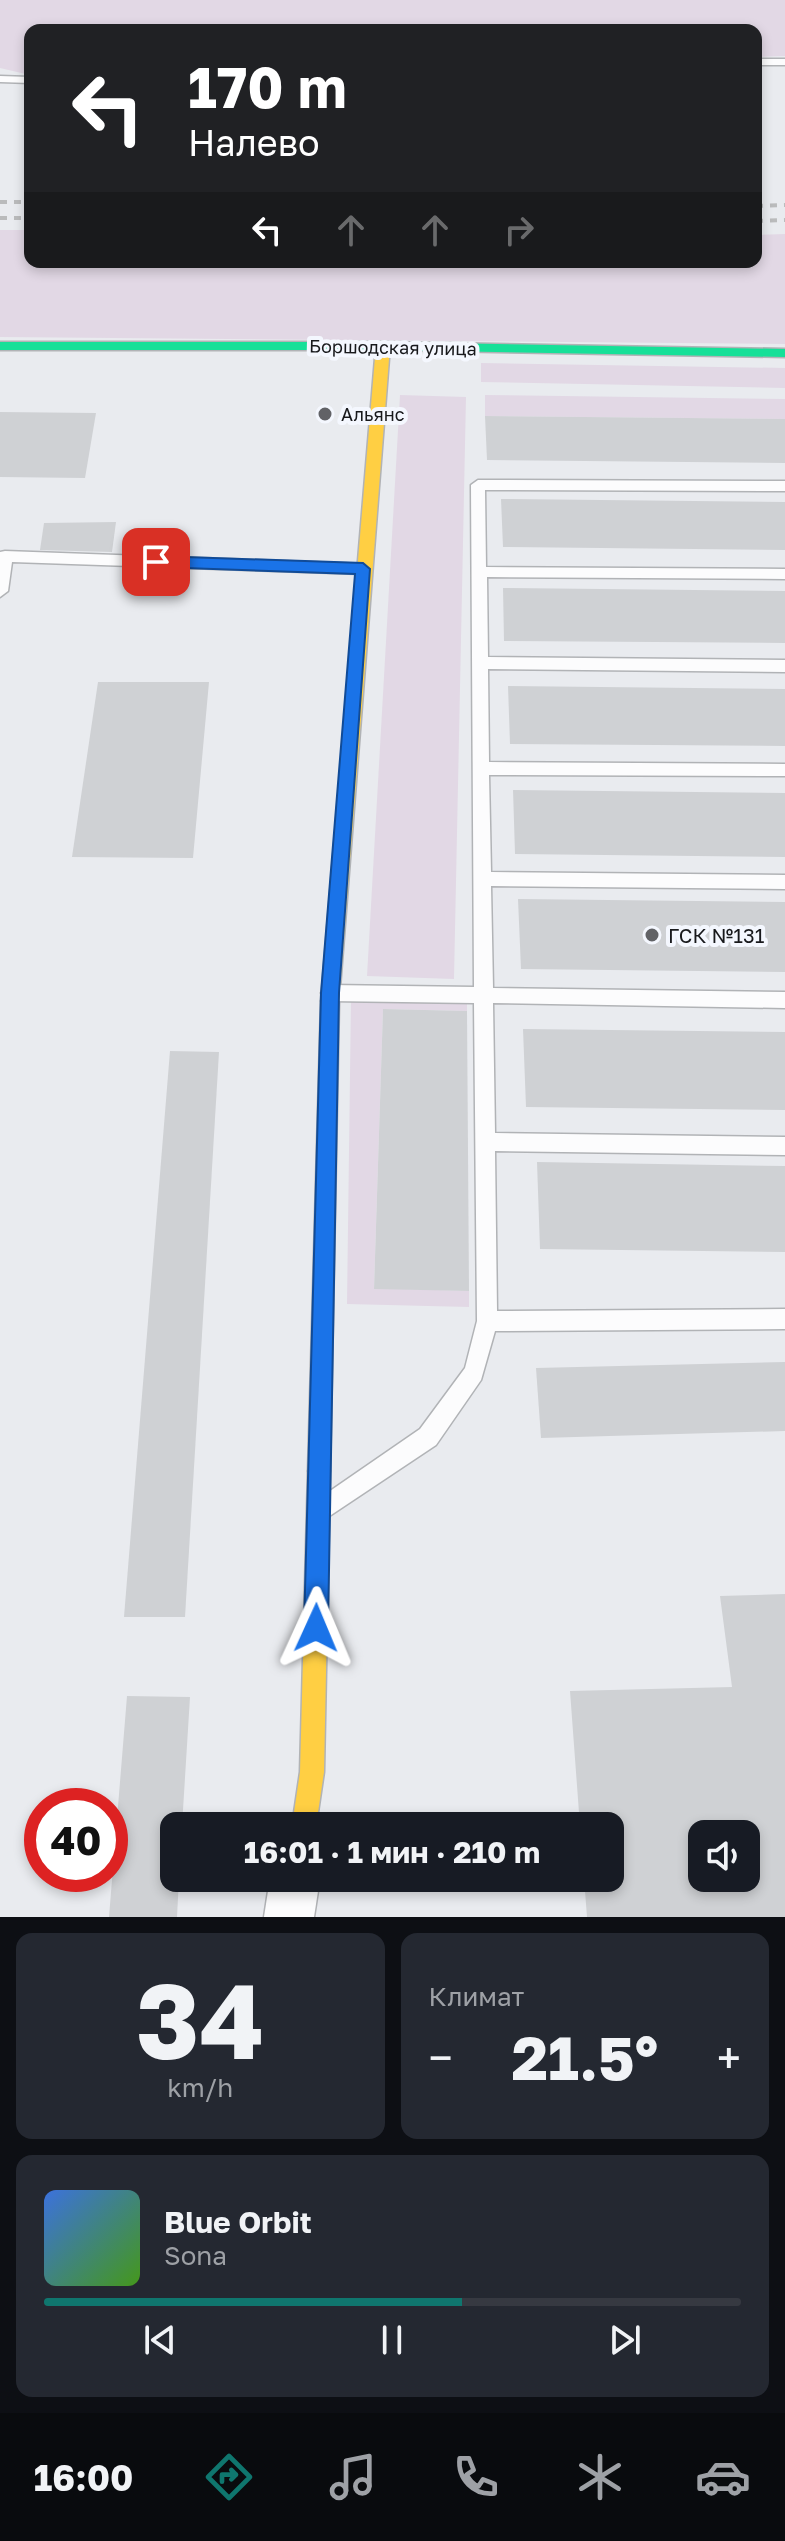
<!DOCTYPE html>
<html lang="ru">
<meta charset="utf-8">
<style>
:root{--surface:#171b24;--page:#242831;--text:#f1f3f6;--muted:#9ea1a6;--line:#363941;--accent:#0f766e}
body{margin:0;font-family:"Golos Text",sans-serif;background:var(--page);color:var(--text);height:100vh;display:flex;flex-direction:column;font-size:30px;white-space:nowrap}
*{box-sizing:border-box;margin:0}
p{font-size:26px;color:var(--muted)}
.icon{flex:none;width:44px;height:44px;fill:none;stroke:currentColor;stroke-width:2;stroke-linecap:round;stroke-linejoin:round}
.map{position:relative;height:1917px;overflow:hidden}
.panel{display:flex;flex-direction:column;gap:16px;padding:16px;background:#0d0f14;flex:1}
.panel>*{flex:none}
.hud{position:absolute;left:24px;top:24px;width:738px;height:244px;border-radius:16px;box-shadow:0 4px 12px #0003;background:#202124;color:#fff;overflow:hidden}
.tools{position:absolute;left:688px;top:1820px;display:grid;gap:16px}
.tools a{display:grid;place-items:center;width:72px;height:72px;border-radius:16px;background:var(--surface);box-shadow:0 4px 12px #0003;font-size:40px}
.speed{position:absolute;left:24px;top:1788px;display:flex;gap:16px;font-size:40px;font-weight:700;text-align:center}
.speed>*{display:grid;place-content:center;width:104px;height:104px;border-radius:50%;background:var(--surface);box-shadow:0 4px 12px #0003;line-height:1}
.speed .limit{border:12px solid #d22;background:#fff;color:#111}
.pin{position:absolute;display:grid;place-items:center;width:68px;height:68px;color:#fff;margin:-34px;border-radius:16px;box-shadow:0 4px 12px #0006}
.me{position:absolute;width:88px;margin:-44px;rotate:1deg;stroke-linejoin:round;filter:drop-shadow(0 0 6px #0008)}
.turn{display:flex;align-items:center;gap:28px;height:168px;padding:0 32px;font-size:36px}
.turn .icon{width:104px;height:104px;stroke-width:2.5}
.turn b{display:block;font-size:56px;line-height:68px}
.lanes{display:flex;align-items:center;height:76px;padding:0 32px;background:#0003;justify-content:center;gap:40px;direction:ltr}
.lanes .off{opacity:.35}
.big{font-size:60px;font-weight:700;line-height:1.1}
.panel .card{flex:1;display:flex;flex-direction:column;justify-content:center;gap:12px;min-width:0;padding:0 28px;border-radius:16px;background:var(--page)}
.panel .dial{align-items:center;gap:0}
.dial b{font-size:104px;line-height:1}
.song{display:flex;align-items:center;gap:24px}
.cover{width:96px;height:96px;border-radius:12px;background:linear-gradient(135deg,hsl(220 70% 55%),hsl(100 70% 35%))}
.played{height:8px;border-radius:4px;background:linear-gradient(90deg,var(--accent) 60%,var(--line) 60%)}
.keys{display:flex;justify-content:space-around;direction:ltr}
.heat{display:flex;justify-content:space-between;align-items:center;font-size:44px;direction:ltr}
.panel .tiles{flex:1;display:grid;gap:16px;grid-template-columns:1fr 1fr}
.card:last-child{grid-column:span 2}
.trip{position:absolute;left:160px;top:1812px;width:464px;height:80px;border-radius:16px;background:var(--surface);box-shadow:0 4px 12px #0003;font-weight:700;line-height:80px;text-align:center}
.tab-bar{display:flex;height:128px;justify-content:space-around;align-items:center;background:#090b0e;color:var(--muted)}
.tab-bar .icon{width:56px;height:56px}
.tab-bar .active{color:var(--accent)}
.tab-bar b{font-size:36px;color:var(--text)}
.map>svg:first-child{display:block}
.green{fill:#e2d8e5}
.building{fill:#cfd1d4;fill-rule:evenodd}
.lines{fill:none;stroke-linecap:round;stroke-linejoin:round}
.lane-casing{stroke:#b1b3b6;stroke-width:3}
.street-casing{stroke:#b1b3b6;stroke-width:3}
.fast-casing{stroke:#b1b3b6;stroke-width:3}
.slow-casing{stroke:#b1b3b6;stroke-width:3}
.lane{fill:#fcfcfd;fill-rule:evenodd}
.street{fill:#fcfcfd;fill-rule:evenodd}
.fast{fill:#16e098;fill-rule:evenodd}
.slow{fill:#ffcf43;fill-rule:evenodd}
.rail{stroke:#babbbc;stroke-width:4;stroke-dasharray:7 7;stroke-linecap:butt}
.route{fill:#1a73e8;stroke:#114b97;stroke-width:2}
.poi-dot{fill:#616266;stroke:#f4f7fe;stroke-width:3}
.labels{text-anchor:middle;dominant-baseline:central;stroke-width:8;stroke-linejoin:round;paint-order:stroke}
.far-street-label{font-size:18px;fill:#18191c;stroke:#f4f7fe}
.far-poi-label{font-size:18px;fill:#18191c;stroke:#f4f7fe;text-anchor:start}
.poi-label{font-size:20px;fill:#18191c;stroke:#f4f7fe;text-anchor:start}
</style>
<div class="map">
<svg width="785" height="1917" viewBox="0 0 785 1917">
<rect width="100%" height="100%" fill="#e9ebef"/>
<g class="green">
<polygon points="0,0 785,0 785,56 756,57 756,30 30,30 30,75 0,68"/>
<polygon points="0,230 30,230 30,262 756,262 756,235 785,234 785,344 0,337"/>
<polygon points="481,363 785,368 785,388 481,382"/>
<polygon points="400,395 466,397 454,979 367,976"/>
<polygon points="485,395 785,399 785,419 485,416"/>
<polygon points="351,999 467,1002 467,1011 383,1009 374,1288 469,1291 469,1307 347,1304"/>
</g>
<g class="building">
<polygon points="0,412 96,413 85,478 0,477"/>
<polygon points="485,416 785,419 785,463 487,460"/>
<polygon points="501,499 785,502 785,550 503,547"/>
<polygon points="116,522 112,552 40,550 44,523"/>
<polygon points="503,588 785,591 785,643 504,641"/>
<polygon points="98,682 209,682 193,858 72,857"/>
<polygon points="508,686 785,689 785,746 510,744"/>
<polygon points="513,790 785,793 785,857 515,854"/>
<polygon points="518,899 785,902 785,972 521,969"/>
<polygon points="383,1009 467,1011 469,1291 374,1289"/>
<polygon points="523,1029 785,1032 785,1110 526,1107"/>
<polygon points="170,1051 219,1052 185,1617 124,1617"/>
<polygon points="537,1162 785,1166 785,1252 540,1249"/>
<polygon points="785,1362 785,1431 541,1438 536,1368"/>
<path d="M785,1594V1917H587L584,1878H610V1826H580L570,1691L732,1687L720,1596ZM702,1834H746V1878H702Z"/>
<polygon points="127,1696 190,1697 182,1826 174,1826 174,1878 179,1878 177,1917 109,1917"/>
</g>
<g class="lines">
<defs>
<g id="lane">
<rect x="756" y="59" width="29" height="6"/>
<polygon points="0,76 30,77 30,83 0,82"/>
<polygon points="478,480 785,481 785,491 485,490 486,567 785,569 785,579 487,577 488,657 785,660 785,672 488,669 489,762 785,764 785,776 489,775 491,872 785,875 785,889 491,886 493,988 785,992 785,1008 493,1003 495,1133 785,1137 785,1155 495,1151 497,1311 785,1309 785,1329 495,1331 481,1380 436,1445 325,1519 317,1516 314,1508 317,1500 420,1429 465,1368 477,1321 474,1003 330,1001 324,999 321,993 324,987 330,985 474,987 471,485"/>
<polygon points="5,551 363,564 371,569 363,574 12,562 8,591 0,597 0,552"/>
</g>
<polygon id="street" points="270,1878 320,1878 314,1917 264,1917"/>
<g id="fast">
<polygon points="0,342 383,342 785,349 785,357 383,350 0,350"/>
<polygon points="330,993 336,995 339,1001 330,1471 327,1479 319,1482 311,1479 308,1471 321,1001 324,995"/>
</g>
<g id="slow">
<polygon points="383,342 390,346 339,1001 336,1007 330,1009 324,1007 321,1001 376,346"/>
<polygon points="319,1460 327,1463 330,1471 324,1772 316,1826 292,1826 300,1772 308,1471 311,1463"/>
</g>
</defs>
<use href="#lane" class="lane-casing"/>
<use href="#street" class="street-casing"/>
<use href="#fast" class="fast-casing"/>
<use href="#slow" class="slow-casing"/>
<use href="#lane" class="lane"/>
<use href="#street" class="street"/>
<use href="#fast" class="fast"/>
<use href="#slow" class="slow"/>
<g class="rail">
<polyline points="0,202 30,202"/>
<polyline points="756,206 785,205"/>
<polyline points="0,218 30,218"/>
<polyline points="756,221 785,220"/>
</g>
</g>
<polygon class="route" points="156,556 363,563 370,569 339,993 328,1628 324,1636 316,1639 308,1636 304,1628 321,993 355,574 156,567 148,562"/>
<g class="poi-dot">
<circle cx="325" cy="414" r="8"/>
<circle cx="652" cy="935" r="8"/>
</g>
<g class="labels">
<g class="far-street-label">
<text transform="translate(393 347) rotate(1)">Боршодская улица</text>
</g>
<g class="far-poi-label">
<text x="341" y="414">Альянс</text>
</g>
<g class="poi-label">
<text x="668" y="935">ГСК №131</text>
</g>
</g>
</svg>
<div class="tools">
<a><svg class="icon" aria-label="sound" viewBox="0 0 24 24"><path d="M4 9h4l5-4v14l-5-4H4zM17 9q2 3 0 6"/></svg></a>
</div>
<div class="speed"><div class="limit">40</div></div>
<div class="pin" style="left:156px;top:562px;background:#d93025"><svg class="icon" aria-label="arrive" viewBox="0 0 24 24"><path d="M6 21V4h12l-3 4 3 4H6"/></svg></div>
<svg class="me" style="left:316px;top:1628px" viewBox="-20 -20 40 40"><path d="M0-17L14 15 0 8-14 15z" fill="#1a73e8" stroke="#fff" stroke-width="4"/></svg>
<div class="trip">16:01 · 1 мин · 210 m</div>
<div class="hud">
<div class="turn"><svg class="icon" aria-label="left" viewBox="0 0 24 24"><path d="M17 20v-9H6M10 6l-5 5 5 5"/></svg><div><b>170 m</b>Налево</div></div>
<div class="lanes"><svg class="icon" aria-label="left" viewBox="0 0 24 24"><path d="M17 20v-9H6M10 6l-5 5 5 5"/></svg><svg class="icon off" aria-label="ahead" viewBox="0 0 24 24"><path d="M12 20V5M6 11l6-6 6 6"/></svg><svg class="icon off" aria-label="ahead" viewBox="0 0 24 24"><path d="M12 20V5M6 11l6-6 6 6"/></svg><svg class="icon off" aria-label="right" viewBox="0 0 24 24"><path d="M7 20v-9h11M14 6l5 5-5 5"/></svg></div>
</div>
</div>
<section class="panel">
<div class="tiles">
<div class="card dial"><b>34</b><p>km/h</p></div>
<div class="card"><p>Климат</p>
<div class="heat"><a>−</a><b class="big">21.5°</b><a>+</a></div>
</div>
<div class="card">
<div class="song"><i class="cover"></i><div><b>Blue Orbit</b><p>Sona</p></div></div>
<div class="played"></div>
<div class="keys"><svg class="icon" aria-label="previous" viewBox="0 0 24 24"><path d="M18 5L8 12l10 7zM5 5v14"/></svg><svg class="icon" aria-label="pause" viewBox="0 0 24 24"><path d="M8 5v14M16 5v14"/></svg><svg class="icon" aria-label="next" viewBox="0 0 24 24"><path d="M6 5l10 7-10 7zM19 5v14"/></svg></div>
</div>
</div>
</section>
<nav class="tab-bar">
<b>16:00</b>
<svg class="icon active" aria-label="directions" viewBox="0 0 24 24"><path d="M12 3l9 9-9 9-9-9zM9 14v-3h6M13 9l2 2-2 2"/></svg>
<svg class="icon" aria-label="music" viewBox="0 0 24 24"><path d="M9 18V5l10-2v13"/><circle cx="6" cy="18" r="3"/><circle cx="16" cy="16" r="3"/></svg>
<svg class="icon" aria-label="phone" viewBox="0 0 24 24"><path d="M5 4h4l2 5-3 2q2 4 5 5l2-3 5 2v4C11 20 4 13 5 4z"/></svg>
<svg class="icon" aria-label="climate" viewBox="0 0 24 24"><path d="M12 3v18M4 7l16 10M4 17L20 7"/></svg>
<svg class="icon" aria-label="car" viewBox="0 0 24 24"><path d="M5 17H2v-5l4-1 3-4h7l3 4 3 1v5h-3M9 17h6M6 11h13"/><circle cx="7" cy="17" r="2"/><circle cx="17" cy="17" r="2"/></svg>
</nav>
